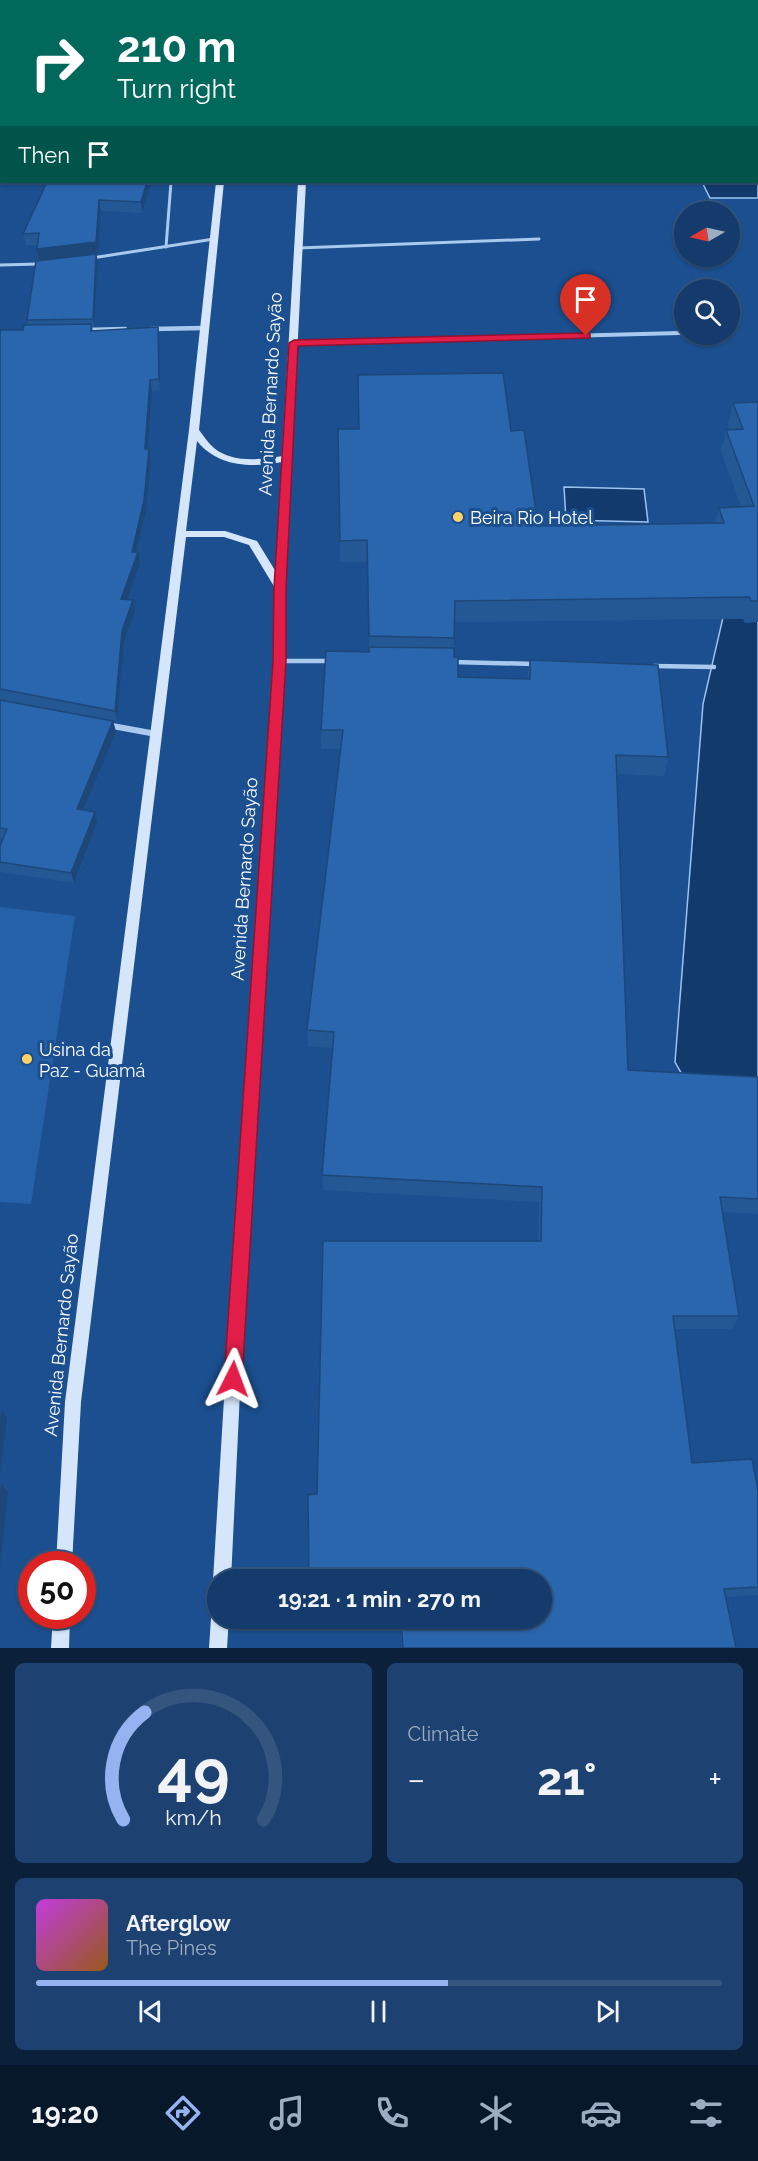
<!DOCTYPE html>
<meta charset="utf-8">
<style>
:root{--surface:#143b6b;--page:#1d4271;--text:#f1f3f6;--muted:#9dadc1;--line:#33557e;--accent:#95b2f1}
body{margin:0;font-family:Raleway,sans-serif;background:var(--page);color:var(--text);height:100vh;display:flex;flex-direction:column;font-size:22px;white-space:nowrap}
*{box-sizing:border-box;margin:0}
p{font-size:20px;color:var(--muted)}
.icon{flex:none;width:33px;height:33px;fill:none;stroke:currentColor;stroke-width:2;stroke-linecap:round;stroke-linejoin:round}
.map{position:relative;height:1648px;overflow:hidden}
.panel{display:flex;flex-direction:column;gap:15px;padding:15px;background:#0b203b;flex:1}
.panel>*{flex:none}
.hud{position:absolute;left:0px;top:0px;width:759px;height:183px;box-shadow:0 2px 4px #0004,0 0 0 2px var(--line);background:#00695c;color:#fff;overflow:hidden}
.needle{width:39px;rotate:261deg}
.tools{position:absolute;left:674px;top:201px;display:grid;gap:12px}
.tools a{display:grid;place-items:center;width:66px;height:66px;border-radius:50%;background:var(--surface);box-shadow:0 2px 4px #0004,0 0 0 2px var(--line);font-size:30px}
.speed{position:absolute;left:18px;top:1551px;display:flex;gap:12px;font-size:30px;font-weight:700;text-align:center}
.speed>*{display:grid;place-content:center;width:78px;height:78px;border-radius:50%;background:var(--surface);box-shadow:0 2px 4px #0004,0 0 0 2px var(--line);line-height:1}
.speed .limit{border:9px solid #d22;background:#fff;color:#111}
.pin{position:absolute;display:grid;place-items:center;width:51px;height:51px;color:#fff;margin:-62px -26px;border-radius:50% 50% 50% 0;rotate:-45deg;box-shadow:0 0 6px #0007}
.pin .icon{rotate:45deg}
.me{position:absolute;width:66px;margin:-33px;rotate:3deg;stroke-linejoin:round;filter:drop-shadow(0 0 4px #0008)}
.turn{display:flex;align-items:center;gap:21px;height:126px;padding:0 18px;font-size:27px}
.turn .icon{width:78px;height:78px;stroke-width:2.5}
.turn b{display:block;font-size:42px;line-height:51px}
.then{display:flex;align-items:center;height:57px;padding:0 18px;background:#0003;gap:12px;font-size:22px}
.big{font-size:45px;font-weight:700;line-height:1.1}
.panel .widget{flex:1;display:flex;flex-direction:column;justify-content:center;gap:9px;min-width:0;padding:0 21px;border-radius:9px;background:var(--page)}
.panel .dial{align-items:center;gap:0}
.dial svg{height:156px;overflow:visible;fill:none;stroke:var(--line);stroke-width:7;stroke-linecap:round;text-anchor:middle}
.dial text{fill:var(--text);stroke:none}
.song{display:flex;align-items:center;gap:18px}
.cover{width:72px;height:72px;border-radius:9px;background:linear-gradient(135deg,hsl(290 70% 55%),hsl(30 70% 35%))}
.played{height:6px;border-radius:3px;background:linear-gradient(90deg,var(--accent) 60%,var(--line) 60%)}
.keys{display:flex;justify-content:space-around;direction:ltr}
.heat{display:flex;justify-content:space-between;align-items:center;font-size:33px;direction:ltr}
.panel .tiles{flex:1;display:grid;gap:15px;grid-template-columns:1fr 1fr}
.widget:last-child{grid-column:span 2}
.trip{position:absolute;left:207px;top:1569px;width:345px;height:60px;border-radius:30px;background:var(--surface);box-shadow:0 2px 4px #0004,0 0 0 2px var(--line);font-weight:700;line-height:60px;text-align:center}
.tabs{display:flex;height:96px;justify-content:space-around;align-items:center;background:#08182b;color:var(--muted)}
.tabs .icon{width:42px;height:42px}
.tabs .active{color:var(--accent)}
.tabs b{font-size:27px;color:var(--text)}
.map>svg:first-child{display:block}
.green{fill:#2461a8}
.water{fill:#123a6d;stroke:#9cc4f0;stroke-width:1.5}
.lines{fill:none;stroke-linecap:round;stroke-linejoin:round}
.service-far2{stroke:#a9c9ee;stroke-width:3}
.service-far1{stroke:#a9c9ee;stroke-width:4}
.service{stroke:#a9c9ee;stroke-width:4.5}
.minor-far1{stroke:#a9c9ee;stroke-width:4.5}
.minor{stroke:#a9c9ee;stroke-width:6}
.secondary{fill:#d6e6fa;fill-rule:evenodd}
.wall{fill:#245895}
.shaded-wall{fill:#1d4779}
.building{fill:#2a66ad;stroke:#1d4779;stroke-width:1.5}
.route{fill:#e11d48;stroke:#92132f;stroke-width:1.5}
.poi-dot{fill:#ffd166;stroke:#1b4f8f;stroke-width:2}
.labels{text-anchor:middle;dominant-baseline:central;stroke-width:6;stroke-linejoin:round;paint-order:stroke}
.street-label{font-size:18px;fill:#fff;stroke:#1b4f8f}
.poi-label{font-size:18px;fill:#fff;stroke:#1b4f8f;text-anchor:start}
</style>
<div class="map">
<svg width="758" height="1648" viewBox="0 0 758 1648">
<rect width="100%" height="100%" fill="#1b4f8f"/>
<polygon class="green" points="0,907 75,916 31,1204 0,1202"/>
<g class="water">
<polygon points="758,56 758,198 710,198 702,182 758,182"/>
<polygon points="758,466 758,1208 675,1062 703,704"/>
<polygon points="564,487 644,489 648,522 566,520"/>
</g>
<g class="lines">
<g class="service-far2">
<polyline points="166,247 171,182"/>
<polyline points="298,248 539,239"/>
<polyline points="92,258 214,239"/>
<polyline points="0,265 39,264"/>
</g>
<polyline class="service-far1" points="294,343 680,333"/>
<g class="service">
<polyline points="279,661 331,661"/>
<polyline points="453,662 535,664"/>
<polyline points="654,666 714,667"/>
</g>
<g class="minor-far1">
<polyline points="151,329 204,328"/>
<polyline points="85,330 125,329"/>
</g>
<polyline class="minor" points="107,725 156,734"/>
<g class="secondary">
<rect x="232" y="0" width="6" height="2"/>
<polygon points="308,0 314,0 307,2"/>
<path d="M216,182H224L199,430C204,436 208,443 214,448C232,463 260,460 282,456L298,182H306L285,588L284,661L246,1267L231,1580H218V1587L213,1580L232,1267L274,661L275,588L249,545L224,537H186L81,1402L72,1564H56L65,1402L189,430ZM197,441C218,467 251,468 282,462L276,572L257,541L225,531H186Z"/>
<polygon points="218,1610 218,1618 229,1618 227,1648 209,1648 211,1618 214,1612"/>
<polygon points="53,1616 70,1616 69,1648 51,1648"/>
</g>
</g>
<g class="wall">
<polygon points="0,0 209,0 209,2 2,2 2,144 0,144"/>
<rect x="337" y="0" width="321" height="2"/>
<polygon points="47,182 152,182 142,213 101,211 98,253 39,261 37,249 37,245 26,245 23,234"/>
<polygon points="98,261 94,326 92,326 93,331 158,327 159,338 160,390 152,391 148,449 151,460 146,511 137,552 140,563 127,599 133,600 135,611 124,642 117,721 0,700 113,721 116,732 83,810 97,823 74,883 0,872 0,846 3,838 0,838 0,330 23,330 28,325 27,320"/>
<polygon points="758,402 758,622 745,623 743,619 454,622 454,657 458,677 527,679 530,660 668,757 664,776 617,774 628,1070 758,1077 758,1214 722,1212 739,1316 732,1329 675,1329 692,1463 758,1490 758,1595 726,1597 736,1648 402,1648 400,1618 542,1618 317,1494 538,1241 539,1202 323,1190 322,1175 333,1048 308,1046 307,1030 341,749 321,749 321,730 369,652 368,562 340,562 340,541 511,431 538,526 715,523 719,508 741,507 721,451 726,430 730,430 728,425 733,403"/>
</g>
<g class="shaded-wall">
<polygon points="147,182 152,182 142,213 141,202"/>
<polygon points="99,200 101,211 98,253 39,261 37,249"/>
<polygon points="96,254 98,261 94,326 93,319"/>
<polygon points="158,327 159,338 160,390 159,379"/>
<polygon points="150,380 152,391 147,460 145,449"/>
<polygon points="149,449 151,460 146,511 134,563 132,552"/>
<polygon points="138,552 140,563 124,610 121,599"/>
<polygon points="133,600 135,611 124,642 117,721 115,711 122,631"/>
<polygon points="113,721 116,732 79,820 77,809"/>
<polygon points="95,812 97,823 74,883 71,873"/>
<polygon points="2,1410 7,1418 0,1474 0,1422"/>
<polygon points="2,1485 8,1492 0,1566 0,1504"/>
</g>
<g class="building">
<polygon points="0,0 207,0 207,2 2,2 2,133 0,133"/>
<polygon points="353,0 658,0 658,2 371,2"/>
<polygon points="47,182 147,182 141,202 99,200 96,242 37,249 39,233 23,234"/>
<polygon points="96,254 93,319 27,320 36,261"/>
<polygon points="91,324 91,331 158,327 159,379 150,380 145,449 149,449 144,500 132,552 138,552 121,599 133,600 122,631 115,711 0,689 0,330 23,330 24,325"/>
<polygon points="503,373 511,431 524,430 538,526 724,523 719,508 754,506 726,430 743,429 733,403 758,402 758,601 751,601 749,597 455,601 454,638 369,636 367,540 340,541 338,429 359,429 358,375"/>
<polygon points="369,647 454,648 454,657 458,657 458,677 530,679 530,660 658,665 668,757 616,755 628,1070 758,1077 758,1199 720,1197 739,1316 673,1316 692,1463 752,1459 758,1490 758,1587 724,1589 736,1648 403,1648 401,1618 542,1618 542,1580 309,1580 308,1495 317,1494 323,1241 541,1241 542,1187 322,1175 334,1032 307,1030 343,730 321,730 326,651 369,652"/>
<polygon points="0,700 113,721 77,809 95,812 71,873 0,862 0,846 7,829 0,828"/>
<polygon points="0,1485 2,1485 0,1504"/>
</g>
<polygon class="route" points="586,333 590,334 590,338 298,346 286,588 286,661 242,1379 239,1385 233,1388 226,1385 224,1379 273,661 274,588 289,343 294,340"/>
<g class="poi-dot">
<circle cx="458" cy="517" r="6"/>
<circle cx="27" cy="1059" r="6"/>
</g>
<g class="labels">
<g class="street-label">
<text transform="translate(270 394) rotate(-87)">Avenida Bernardo Sayão</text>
<text transform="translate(244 879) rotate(-86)">Avenida Bernardo Sayão</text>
<text transform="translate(61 1335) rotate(-84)">Avenida Bernardo Sayão</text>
</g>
<g class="poi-label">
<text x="470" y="517">Beira Rio Hotel</text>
<text x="39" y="1049">Usina da<tspan x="39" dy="21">Paz - Guamá</tspan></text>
</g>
</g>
</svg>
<div class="tools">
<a><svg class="needle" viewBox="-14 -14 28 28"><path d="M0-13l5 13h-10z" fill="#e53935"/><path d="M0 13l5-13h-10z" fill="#9dadc1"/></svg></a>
<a><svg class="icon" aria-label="search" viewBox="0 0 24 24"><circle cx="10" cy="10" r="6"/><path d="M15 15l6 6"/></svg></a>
</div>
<div class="speed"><div class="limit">50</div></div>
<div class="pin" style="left:586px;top:336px;background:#d93025"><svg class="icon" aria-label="arrive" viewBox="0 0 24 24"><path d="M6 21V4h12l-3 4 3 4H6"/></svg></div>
<svg class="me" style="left:233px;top:1379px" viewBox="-20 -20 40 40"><path d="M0-17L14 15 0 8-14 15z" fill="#e11d48" stroke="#fff" stroke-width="4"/></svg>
<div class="trip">19:21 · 1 min · 270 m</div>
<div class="hud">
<div class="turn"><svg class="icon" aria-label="right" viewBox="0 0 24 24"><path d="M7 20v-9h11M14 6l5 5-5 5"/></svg><div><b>210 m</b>Turn right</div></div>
<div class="then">Then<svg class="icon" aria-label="arrive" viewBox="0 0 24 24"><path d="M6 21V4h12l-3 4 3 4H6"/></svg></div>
</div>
</div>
<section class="panel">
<div class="tiles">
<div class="widget dial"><svg viewBox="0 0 100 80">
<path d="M14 69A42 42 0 1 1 86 69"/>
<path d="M14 69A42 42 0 0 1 25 14" stroke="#95b2f1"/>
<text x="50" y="56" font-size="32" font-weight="700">49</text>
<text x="50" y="72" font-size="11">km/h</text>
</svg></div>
<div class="widget"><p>Climate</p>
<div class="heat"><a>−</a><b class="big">21°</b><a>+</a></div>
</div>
<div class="widget">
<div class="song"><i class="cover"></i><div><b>Afterglow</b><p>The Pines</p></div></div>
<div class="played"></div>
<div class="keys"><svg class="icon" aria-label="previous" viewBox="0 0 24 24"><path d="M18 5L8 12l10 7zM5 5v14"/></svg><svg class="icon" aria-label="pause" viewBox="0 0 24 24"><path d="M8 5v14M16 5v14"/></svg><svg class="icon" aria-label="next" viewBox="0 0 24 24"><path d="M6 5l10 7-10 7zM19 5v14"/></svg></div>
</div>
</div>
</section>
<nav class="tabs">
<b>19:20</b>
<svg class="icon active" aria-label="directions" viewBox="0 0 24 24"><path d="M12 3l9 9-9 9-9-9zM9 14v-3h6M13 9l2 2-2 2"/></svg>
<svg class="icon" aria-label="music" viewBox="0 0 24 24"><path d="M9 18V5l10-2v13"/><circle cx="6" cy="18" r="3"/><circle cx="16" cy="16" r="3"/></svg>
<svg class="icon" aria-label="phone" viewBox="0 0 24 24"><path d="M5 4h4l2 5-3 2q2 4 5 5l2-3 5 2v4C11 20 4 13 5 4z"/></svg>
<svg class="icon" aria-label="climate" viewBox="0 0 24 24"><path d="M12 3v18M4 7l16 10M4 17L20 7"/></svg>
<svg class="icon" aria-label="car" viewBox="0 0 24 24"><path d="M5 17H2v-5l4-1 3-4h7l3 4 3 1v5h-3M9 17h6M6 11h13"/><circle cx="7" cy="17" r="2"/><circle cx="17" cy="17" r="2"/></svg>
<svg class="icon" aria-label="filters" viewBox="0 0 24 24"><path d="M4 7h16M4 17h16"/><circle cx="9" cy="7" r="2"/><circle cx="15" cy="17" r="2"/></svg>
</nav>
